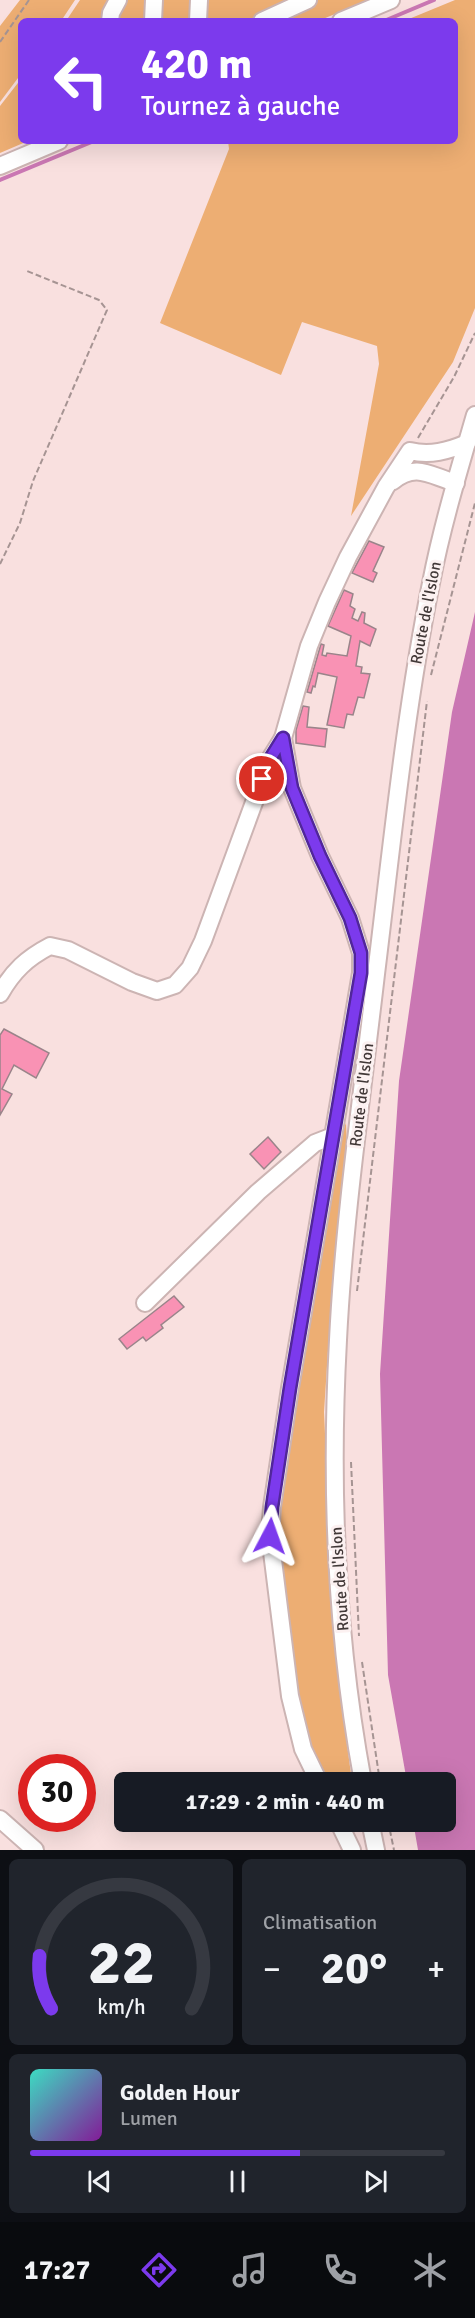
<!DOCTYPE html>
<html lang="fr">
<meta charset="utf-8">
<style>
:root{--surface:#171b24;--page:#20242c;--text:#f1f3f6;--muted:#9ea1a6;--line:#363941;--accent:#7c3aed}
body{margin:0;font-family:Signika,sans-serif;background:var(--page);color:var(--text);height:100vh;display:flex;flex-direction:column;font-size:22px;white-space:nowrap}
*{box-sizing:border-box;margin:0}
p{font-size:20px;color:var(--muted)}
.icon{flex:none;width:33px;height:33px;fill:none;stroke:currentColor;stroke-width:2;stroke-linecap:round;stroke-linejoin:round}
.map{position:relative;height:1850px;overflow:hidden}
.sheet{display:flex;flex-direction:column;gap:9px;padding:9px;background:#0d0f14;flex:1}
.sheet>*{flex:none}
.guide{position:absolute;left:18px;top:18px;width:440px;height:126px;border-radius:9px;box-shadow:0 6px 24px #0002;background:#7c3aed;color:#fff;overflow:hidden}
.speed{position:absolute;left:18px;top:1754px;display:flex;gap:12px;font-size:30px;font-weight:700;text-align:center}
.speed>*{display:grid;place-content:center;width:78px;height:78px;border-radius:50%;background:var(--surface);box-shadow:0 6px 24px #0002;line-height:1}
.speed .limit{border:9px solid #d22;background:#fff;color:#111}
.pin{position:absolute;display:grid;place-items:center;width:51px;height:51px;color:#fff;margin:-26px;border:3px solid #fff;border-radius:50%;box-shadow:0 2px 6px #0007}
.me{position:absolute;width:66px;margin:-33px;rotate:4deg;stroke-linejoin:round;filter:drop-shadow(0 0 4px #0008)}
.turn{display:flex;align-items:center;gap:21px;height:126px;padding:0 24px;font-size:27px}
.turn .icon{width:78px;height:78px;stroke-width:2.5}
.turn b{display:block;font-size:42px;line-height:51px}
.big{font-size:45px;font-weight:800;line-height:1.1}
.sheet .widget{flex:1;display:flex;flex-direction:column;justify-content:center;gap:9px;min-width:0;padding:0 21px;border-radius:9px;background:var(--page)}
.sheet .dial{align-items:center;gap:0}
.dial svg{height:156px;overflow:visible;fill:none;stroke:var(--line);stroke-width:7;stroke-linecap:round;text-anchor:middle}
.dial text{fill:var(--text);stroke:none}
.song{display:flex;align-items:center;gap:18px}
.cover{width:72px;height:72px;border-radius:9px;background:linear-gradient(135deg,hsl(170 70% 55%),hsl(290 70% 35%))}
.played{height:6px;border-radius:3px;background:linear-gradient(90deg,var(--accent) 65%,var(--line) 65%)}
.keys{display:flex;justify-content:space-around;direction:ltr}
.heat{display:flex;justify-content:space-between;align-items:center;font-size:33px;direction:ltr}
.sheet .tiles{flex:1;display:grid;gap:9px;grid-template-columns:1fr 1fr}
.widget:last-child{grid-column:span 2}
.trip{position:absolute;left:114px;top:1772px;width:342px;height:60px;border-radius:9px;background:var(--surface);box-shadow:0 6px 24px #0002;font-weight:800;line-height:60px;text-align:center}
.menu{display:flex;height:96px;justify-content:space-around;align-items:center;background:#090b0e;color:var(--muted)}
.menu .icon{width:42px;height:42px}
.menu .on{color:var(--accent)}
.menu b{font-size:27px;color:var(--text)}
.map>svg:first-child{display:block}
.green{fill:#edae73}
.water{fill:#ca77b3}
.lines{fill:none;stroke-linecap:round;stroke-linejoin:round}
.stream{stroke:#ca77b3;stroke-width:4}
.building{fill:#f992b4;stroke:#9a848a;stroke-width:1.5}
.minor-casing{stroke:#ccb4b3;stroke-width:20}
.path{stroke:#a69493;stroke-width:2;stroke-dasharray:6 3;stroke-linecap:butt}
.minor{stroke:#fff;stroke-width:16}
.route-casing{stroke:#51269a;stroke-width:15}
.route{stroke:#7c3aed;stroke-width:10}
.labels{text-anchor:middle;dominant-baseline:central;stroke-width:6;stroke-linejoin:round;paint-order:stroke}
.street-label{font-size:16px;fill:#413837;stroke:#fcf1f1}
</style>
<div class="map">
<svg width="475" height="1850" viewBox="0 0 475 1850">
<rect width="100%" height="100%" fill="#f9e0df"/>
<g class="green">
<polygon points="20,0 75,0 61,21 21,21 21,74 0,102 0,26"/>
<polygon points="80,0 369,0 318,21 66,21"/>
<polygon points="455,0 475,0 475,308 453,362 351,516 379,364 377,346 302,322 281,375 160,323 229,149 228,141 454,141 454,21 404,21"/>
<polygon points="21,79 21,141 28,141 0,153 0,106"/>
<polygon points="346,1123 347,1145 330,1320 324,1412 335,1653 352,1782 326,1782 304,1741 274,1533 337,1146"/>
</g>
<polygon class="water" points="475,612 475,1850 418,1850 413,1821 446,1821 446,1782 407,1782 388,1675 380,1374 399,1081 452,712"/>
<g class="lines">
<g class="stream">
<polyline points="384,21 434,0"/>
<polyline points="0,180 94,141"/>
</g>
</g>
<g class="building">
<polygon points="369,541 384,547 373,571 377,573 373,582 352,573"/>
<polygon points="344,590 353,594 350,606 355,609 352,618 358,621 362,612 365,613 364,623 376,629 370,646 360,641 356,666 362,667 361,673 370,674 364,698 358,697 353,715 347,714 344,728 327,725 337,677 318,673 315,687 313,686 311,693 307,692 321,644 324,645 322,655 326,656 327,653 347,656 351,636 328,626"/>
<polygon points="303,706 309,707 307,727 327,729 325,747 296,743 296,730"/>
<polygon points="4,1029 49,1053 36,1078 14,1065 2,1089 12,1094 0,1115 0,1035"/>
<polygon points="268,1137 281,1152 264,1169 250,1154"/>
<polygon points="174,1296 184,1307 161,1325 163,1328 146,1341 143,1337 127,1349 119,1339"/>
</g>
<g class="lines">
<defs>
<g id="minor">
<polyline points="110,21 111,13 118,0"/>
<polyline points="153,21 154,0"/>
<polyline points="198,21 199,0"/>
<polyline points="262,21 308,0"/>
<polyline points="341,21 391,0"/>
<polyline points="0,166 59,141"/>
<path d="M393,481C416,462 431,476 456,483"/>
<path d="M0,994C13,971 27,958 50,946L68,950L132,982L157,991L175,985L190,968L203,941L270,759L283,738"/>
<polyline points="145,1303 258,1192 315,1143 333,1136"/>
<path d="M319,1782L303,1749L290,1696L270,1536L272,1507L290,1388L361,973V953L350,918L320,856L292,788L283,738L309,646L327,602L348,557L386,487L410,451C430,456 448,451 467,443"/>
<path d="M363,1782C336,1637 330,1487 338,1340C344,1218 362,1096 376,974C392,844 405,712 431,583C442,526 459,470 475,415"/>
<polyline points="0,1819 35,1850"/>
<polyline points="338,1821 352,1850"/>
<polyline points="370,1821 376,1850"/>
</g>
</defs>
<use href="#minor" class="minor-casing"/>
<g class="path">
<polyline points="0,42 29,0"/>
<polyline points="418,438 454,377 475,333"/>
<polyline points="0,564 20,523 33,481 107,310 99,300 27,271"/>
<polyline points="431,675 475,503"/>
<polyline points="357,1291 427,701"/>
<polyline points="351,1462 359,1636"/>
<polyline points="362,1662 380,1782"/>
<polyline points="388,1821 394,1850"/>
</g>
<use href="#minor" class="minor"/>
</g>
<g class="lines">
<defs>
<polyline id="route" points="262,779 270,759 283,738 292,788 320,856 350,918 361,953 361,973 290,1388 272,1507 270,1536"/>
</defs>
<use href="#route" class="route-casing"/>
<use href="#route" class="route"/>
</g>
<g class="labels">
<g class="street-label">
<text transform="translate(426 613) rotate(-79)">Route de l'Islon</text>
<text transform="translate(362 1095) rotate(-83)">Route de l'Islon</text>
<text transform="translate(340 1579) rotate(-94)">Route de l'Islon</text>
</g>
</g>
</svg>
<div class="speed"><div class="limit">30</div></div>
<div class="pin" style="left:262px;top:779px;background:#d93025"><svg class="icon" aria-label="arrive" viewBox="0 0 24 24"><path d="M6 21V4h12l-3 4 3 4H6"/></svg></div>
<svg class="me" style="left:270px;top:1536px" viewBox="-20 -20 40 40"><path d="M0-17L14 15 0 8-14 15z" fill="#7c3aed" stroke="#fff" stroke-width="4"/></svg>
<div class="trip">17:29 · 2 min · 440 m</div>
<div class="guide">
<div class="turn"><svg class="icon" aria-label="left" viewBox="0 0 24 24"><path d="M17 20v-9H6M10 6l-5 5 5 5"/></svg><div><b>420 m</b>Tournez à gauche</div></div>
</div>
</div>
<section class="sheet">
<div class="tiles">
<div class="widget dial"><svg viewBox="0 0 100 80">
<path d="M14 69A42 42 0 1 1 86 69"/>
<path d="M14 69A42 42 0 0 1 8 42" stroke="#7c3aed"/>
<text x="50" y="56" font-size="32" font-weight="700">22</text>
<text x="50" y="72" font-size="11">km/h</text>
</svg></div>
<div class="widget"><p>Climatisation</p>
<div class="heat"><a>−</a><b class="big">20°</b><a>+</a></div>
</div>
<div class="widget">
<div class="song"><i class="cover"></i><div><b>Golden Hour</b><p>Lumen</p></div></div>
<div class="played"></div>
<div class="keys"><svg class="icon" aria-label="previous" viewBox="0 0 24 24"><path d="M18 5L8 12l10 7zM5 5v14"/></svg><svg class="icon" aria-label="pause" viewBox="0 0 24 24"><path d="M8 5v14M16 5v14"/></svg><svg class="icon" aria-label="next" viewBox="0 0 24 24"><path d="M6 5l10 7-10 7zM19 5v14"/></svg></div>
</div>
</div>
</section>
<nav class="menu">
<b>17:27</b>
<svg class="icon on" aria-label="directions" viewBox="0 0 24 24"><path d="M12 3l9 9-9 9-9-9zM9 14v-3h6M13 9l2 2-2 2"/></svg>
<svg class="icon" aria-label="music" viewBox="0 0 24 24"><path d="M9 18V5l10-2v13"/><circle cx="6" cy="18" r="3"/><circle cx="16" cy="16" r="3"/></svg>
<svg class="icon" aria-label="phone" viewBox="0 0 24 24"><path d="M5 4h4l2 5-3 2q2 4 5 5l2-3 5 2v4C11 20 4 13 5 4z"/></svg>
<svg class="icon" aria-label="climate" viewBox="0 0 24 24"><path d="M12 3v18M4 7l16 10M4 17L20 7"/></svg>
</nav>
